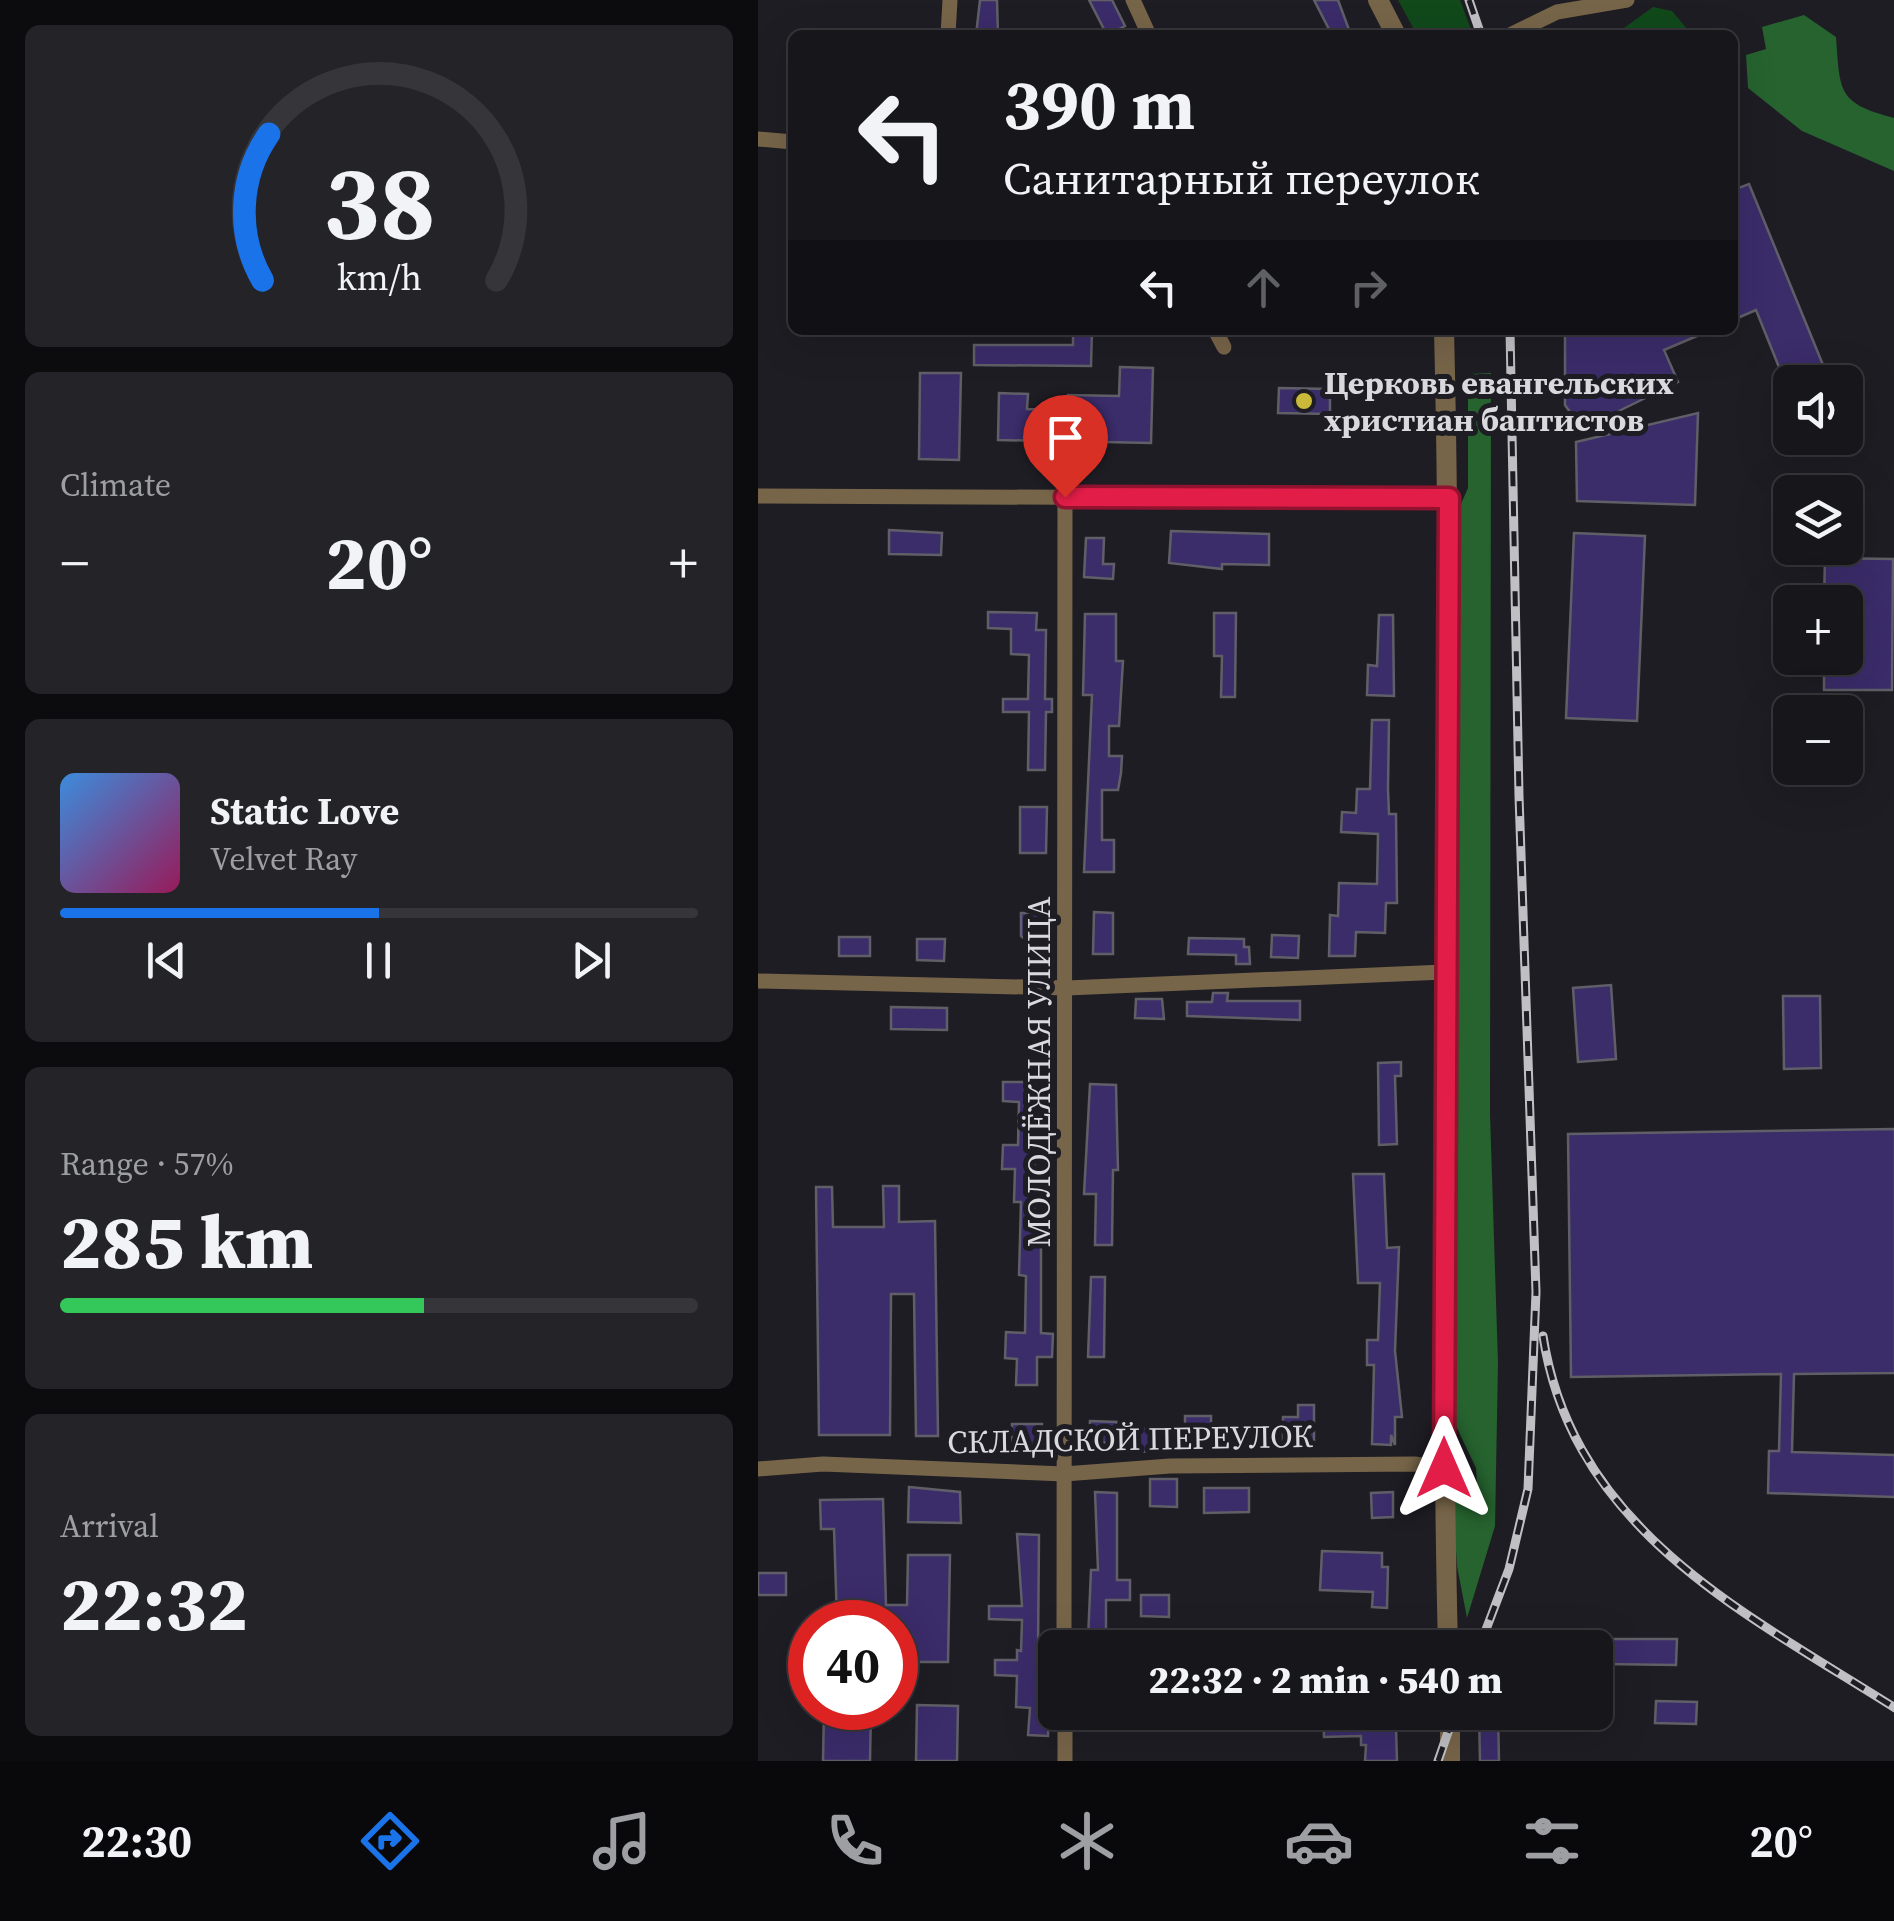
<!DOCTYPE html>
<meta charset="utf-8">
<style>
:root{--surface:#16161b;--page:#232328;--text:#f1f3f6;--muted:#9e9fa3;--line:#35353a;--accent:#1a73e8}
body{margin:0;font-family:"Source Serif 4",serif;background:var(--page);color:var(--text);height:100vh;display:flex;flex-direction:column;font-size:38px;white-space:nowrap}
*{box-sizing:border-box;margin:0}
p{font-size:32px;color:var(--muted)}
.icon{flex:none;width:55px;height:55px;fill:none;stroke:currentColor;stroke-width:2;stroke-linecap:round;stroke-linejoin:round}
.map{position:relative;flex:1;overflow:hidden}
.panel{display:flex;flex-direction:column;gap:25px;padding:25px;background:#0c0c0f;width:758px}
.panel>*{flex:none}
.hud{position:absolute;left:30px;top:30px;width:950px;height:305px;border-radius:15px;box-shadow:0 10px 40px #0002,0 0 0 2px var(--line);background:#16161b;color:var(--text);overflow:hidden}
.tools{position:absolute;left:1015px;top:365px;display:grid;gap:20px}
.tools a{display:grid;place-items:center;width:90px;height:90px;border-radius:15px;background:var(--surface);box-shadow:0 10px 40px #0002,0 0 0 2px var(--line);font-size:50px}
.speed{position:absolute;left:30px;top:1600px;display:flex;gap:20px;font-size:50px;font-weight:700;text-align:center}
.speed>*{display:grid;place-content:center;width:130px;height:130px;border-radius:50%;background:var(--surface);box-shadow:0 10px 40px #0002,0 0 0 2px var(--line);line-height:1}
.speed .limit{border:15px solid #d22;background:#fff;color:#111}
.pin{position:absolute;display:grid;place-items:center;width:85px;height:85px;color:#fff;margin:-102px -42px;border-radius:50% 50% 50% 0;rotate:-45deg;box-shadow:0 0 10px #0007}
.pin .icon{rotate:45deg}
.me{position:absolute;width:110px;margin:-55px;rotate:0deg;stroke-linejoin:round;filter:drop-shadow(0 0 8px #0008)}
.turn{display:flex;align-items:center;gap:35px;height:210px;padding:0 50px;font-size:45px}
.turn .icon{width:130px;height:130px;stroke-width:2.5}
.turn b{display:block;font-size:70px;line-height:85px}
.lanes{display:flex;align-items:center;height:95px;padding:0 50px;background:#0003;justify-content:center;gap:50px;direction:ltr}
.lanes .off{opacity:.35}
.big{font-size:75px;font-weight:800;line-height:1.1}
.panel .card{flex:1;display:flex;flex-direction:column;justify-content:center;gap:15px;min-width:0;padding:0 35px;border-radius:15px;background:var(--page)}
.panel .dial{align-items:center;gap:0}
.dial svg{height:260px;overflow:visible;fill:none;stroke:var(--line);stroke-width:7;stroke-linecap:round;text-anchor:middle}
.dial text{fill:var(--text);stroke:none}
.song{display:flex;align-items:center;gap:30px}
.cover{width:120px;height:120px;border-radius:15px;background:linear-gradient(135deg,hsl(210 70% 55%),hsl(330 70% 35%))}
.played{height:10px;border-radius:5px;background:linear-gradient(90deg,var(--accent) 50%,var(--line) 50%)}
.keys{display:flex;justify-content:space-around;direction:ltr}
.heat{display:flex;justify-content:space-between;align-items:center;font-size:55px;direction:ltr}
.charge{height:15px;border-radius:8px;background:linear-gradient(90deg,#34c759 57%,var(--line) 0)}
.trip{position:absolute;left:280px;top:1630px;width:575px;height:100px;border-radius:15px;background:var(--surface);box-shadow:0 10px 40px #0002,0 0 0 2px var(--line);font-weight:800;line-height:100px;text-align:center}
.tab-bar{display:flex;height:160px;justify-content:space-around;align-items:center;background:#09090b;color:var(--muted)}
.tab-bar .icon{width:70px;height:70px}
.tab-bar .selected{color:var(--accent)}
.tab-bar b{font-size:45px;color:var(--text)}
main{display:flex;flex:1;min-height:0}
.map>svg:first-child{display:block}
.green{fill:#11491b}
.forest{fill:#26632f}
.building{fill:#3b2c6a;stroke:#605f67;stroke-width:2.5}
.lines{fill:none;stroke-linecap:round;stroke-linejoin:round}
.minor{stroke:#776549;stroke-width:15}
.tertiary{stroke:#776549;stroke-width:20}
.rail-casing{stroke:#c0bfc4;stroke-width:9}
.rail{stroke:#1e1d24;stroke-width:5;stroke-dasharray:15;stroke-linecap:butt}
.route-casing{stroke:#92132f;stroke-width:25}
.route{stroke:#e11d48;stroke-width:18}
.poi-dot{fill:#caba3a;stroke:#1e1d24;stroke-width:4}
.labels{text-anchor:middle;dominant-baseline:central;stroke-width:10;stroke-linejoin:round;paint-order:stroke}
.poi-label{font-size:32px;font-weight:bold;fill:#dad9de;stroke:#1e1d24;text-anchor:start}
.street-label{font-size:32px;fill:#dad9de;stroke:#1e1d24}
</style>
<main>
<section class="panel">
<div class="card dial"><svg viewBox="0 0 100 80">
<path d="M14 69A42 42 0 1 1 86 69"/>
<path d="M14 69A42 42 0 0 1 16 24" stroke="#1a73e8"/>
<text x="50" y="56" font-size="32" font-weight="700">38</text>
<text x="50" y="72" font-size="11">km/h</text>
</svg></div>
<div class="card"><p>Climate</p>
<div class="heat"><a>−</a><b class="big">20°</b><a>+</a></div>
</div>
<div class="card">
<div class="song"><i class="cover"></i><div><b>Static Love</b><p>Velvet Ray</p></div></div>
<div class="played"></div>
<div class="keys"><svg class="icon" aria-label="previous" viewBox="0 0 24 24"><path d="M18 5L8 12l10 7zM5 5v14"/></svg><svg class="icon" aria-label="pause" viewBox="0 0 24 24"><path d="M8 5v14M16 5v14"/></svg><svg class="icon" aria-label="next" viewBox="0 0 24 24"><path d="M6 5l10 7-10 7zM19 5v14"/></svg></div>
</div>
<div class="card"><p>Range · 57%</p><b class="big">285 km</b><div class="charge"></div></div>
<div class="card"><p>Arrival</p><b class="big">22:32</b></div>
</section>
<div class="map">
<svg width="1137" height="1761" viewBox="0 0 1137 1761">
<rect width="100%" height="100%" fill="#1e1d24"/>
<g class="green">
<polygon points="640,0 702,0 715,35 659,35"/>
<polygon points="895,7 914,11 934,35 872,35 866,28"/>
</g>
<g class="forest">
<path d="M1046,15L1078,37C1082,93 1080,103 1136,118V171L1044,131L990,88L988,55L1008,49L1004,27Z"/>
<polygon points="733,373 732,1114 740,1363 737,1526 709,1618 699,1566 694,1485 719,1483 718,1468 698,1426 699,513 710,488 710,374"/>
</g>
<g class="building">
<polygon points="222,0 239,0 240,35 218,35"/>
<polygon points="331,0 354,0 367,26 349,35"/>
<polygon points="556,0 580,0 593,35 574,35"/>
<polygon points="991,184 1072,382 1027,382 998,310 975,320 975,190"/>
<polygon points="315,330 334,330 333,366 216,365 216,345 315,345"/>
<polygon points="807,330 953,330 906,350 920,382 824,429 807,405"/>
<polygon points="362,367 395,368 393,443 240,440 241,393 270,394 269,409 309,410 310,395 361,396"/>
<polygon points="162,373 203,373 201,460 161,459"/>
<polygon points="521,388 572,389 572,414 520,413"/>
<polygon points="940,413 937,505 819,501 818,442"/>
<polygon points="131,530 184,533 183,555 131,554"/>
<polygon points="413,531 511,534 511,565 464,564 464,569 411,563"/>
<polygon points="816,533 887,536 879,721 808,718"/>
<polygon points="328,538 346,538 345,564 356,564 355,579 326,577"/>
<polygon points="1067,558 1135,559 1134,690 1066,690 1066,658 1088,658 1088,602 1066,602"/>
<polygon points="230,612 279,613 278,630 288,630 287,699 294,699 294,712 288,712 287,770 270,770 271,712 245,712 245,699 270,699 271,655 253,654 253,629 230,628"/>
<polygon points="456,613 478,613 477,697 463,697 464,656 456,656"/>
<polygon points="327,614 358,614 358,661 365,661 361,726 351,726 351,756 364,756 363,773 360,790 344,790 344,840 356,840 356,872 326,872 334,695 325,695"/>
<polygon points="621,615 635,615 636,696 609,695 610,665 619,666"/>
<polygon points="614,720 631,720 630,789 631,814 638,814 639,903 628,903 627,933 598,932 597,956 571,956 572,915 580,916 581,883 619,884 620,834 583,832 584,812 598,813 599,789 612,789"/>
<polygon points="262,807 289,807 288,853 262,853"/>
<polygon points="336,912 355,913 355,954 335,954"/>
<polygon points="263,913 284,913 283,952 263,936"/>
<polygon points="514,935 541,936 540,958 513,957"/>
<rect x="81" y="937" width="31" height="19"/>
<polygon points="431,938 486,939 486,947 491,947 492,964 478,964 478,955 430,954"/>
<polygon points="159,939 187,939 186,961 159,960"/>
<polygon points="853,985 858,1059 820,1062 815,988"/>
<polygon points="455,993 470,993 469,1001 542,1001 542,1020 429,1016 429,1002 454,1002"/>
<polygon points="1025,996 1062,996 1063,1068 1026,1069"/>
<polygon points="378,999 404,999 406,1019 377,1018"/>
<polygon points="133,1007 189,1008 189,1030 133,1029"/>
<polygon points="643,1062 643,1076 637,1076 639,1144 621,1145 620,1063"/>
<polygon points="245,1082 277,1082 276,1225 283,1225 283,1333 295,1334 294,1357 279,1357 279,1385 258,1385 259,1359 247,1358 248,1332 267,1333 268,1276 261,1275 263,1202 256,1202 257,1169 244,1169 245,1145 260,1145 261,1102 245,1101"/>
<polygon points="332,1084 358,1085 360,1170 355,1170 354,1245 337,1245 338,1194 326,1194"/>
<polygon points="1137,1129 1137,1373 1036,1374 1034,1452 1137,1455 1137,1497 1010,1493 1011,1451 1021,1451 1023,1374 813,1377 810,1134"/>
<polygon points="595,1174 626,1174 629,1248 641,1247 637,1351 644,1417 637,1417 637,1445 633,1435 633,1445 614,1444 616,1365 609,1365 609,1340 620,1340 622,1283 600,1283"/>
<polygon points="125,1186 141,1186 141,1222 177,1221 180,1436 158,1436 156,1294 133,1294 132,1435 61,1435 58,1187 74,1187 75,1227 126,1227"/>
<polygon points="333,1277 347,1277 346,1357 330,1357"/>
<polygon points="540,1405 556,1405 556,1443 525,1443 525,1417 540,1417"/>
<rect x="427" y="1416" width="26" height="25"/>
<polygon points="332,1421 359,1422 359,1428 397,1429 397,1452 370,1451 370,1443 331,1442"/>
<polygon points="254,1424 284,1424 283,1445 254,1445"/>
<polygon points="392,1479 419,1479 419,1507 392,1506"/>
<polygon points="151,1487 202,1492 203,1523 150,1522"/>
<polygon points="446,1488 491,1488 491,1512 446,1513"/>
<polygon points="337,1492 359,1493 359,1580 372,1580 372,1600 348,1600 348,1640 330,1639 333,1570 340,1570"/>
<polygon points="635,1492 635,1517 614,1518 613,1493"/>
<polygon points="125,1499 128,1605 149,1605 150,1555 192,1555 190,1662 141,1662 142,1622 79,1620 76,1529 63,1529 62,1500"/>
<polygon points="259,1534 281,1535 280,1651 288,1651 287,1681 292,1682 290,1736 270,1735 272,1708 258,1707 259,1676 237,1675 237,1660 259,1660 259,1650 263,1651 264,1620 231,1619 231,1606 264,1606"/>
<polygon points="564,1551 624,1553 624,1567 630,1567 629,1608 614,1607 615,1592 562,1590"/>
<rect x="0" y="1573" width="28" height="22"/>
<polygon points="383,1595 411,1595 411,1617 383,1616"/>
<polygon points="844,1639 919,1639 918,1665 844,1664"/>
<polygon points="898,1701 939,1702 938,1724 897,1723"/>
<polygon points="159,1705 200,1706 199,1761 158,1761"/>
<polygon points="66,1708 113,1708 112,1761 65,1761"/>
<polygon points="565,1712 625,1712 626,1728 638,1727 639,1761 607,1761 608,1745 603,1745 603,1736 566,1737"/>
<polygon points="721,1712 740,1712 741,1761 722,1761"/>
</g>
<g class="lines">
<g class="minor">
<polyline points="375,0 391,35"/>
<polyline points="190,35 192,0"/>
<polyline points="752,35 799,12 869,0"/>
<polyline points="0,139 35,142"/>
<polyline points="457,330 466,347"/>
<polyline points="0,496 691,499"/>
<polyline points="0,981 309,988 686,972"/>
<polyline points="0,1469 65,1464 306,1474 412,1466 657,1464 685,1468"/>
<polyline points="306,1648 307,497"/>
<polyline points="307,1712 307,1761"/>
</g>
<g class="tertiary">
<polyline points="620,0 638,35"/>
<path d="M686,330C697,769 679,1208 690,1648"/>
<polyline points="692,1712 692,1761"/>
</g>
<defs>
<g id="rail">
<polyline points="711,0 723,35"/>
<path d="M785,1336C815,1530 987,1613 1137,1708"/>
<polyline points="721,1648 751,1569 770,1489 778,1292 761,796 752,330"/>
<polyline points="680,1761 697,1712"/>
</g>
</defs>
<use href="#rail" class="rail-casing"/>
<use href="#rail" class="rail"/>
</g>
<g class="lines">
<defs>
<polyline id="route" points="307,497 691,498 686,1468"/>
</defs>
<use href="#route" class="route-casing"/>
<use href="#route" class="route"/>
</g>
<circle class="poi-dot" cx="546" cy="401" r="10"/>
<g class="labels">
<g class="poi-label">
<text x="566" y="383">Церковь евангельских<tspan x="566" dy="37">христиан баптистов</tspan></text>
</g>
<g class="street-label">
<text transform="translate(281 1072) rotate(-90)">МОЛОДЁЖНАЯ УЛИЦА</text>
<text transform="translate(372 1439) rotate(-1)">СКЛАДСКОЙ ПЕРЕУЛОК</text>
</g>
</g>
</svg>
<div class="tools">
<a><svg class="icon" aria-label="sound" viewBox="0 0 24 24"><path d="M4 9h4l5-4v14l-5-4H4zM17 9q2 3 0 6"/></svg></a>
<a><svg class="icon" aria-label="layers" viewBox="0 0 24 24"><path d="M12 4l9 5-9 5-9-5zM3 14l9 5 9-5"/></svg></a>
<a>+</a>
<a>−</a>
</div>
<div class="speed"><div class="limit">40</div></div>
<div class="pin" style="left:307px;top:497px;background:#d93025"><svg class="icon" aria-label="arrive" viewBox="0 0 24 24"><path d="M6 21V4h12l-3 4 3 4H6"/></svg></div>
<svg class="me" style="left:686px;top:1468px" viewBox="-20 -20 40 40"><path d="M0-17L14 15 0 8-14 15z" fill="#e11d48" stroke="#fff" stroke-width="4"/></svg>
<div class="trip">22:32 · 2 min · 540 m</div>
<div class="hud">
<div class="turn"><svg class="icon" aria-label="left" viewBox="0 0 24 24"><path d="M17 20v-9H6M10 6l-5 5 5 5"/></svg><div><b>390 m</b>Санитарный переулок</div></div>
<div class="lanes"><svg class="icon" aria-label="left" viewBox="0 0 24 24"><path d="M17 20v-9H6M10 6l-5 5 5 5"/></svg><svg class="icon off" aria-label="ahead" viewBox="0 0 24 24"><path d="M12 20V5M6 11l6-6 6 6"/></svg><svg class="icon off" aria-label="right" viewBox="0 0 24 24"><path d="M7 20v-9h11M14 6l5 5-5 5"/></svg></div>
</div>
</div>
</main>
<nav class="tab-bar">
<b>22:30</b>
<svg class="icon selected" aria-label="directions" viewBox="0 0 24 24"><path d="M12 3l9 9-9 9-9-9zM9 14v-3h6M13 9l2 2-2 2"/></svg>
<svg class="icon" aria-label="music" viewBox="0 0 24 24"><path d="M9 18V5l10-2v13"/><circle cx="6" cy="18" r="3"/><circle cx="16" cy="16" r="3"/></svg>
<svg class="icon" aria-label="phone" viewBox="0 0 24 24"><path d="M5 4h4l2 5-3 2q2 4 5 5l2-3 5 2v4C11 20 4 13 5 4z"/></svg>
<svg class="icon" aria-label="climate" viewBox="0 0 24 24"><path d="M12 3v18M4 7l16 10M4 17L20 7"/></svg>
<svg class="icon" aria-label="car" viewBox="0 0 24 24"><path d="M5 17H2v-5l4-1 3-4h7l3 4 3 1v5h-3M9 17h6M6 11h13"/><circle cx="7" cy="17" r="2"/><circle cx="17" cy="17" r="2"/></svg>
<svg class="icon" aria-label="filters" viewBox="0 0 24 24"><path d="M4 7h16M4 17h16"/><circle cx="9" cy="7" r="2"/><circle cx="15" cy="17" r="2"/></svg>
<b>20°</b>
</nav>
